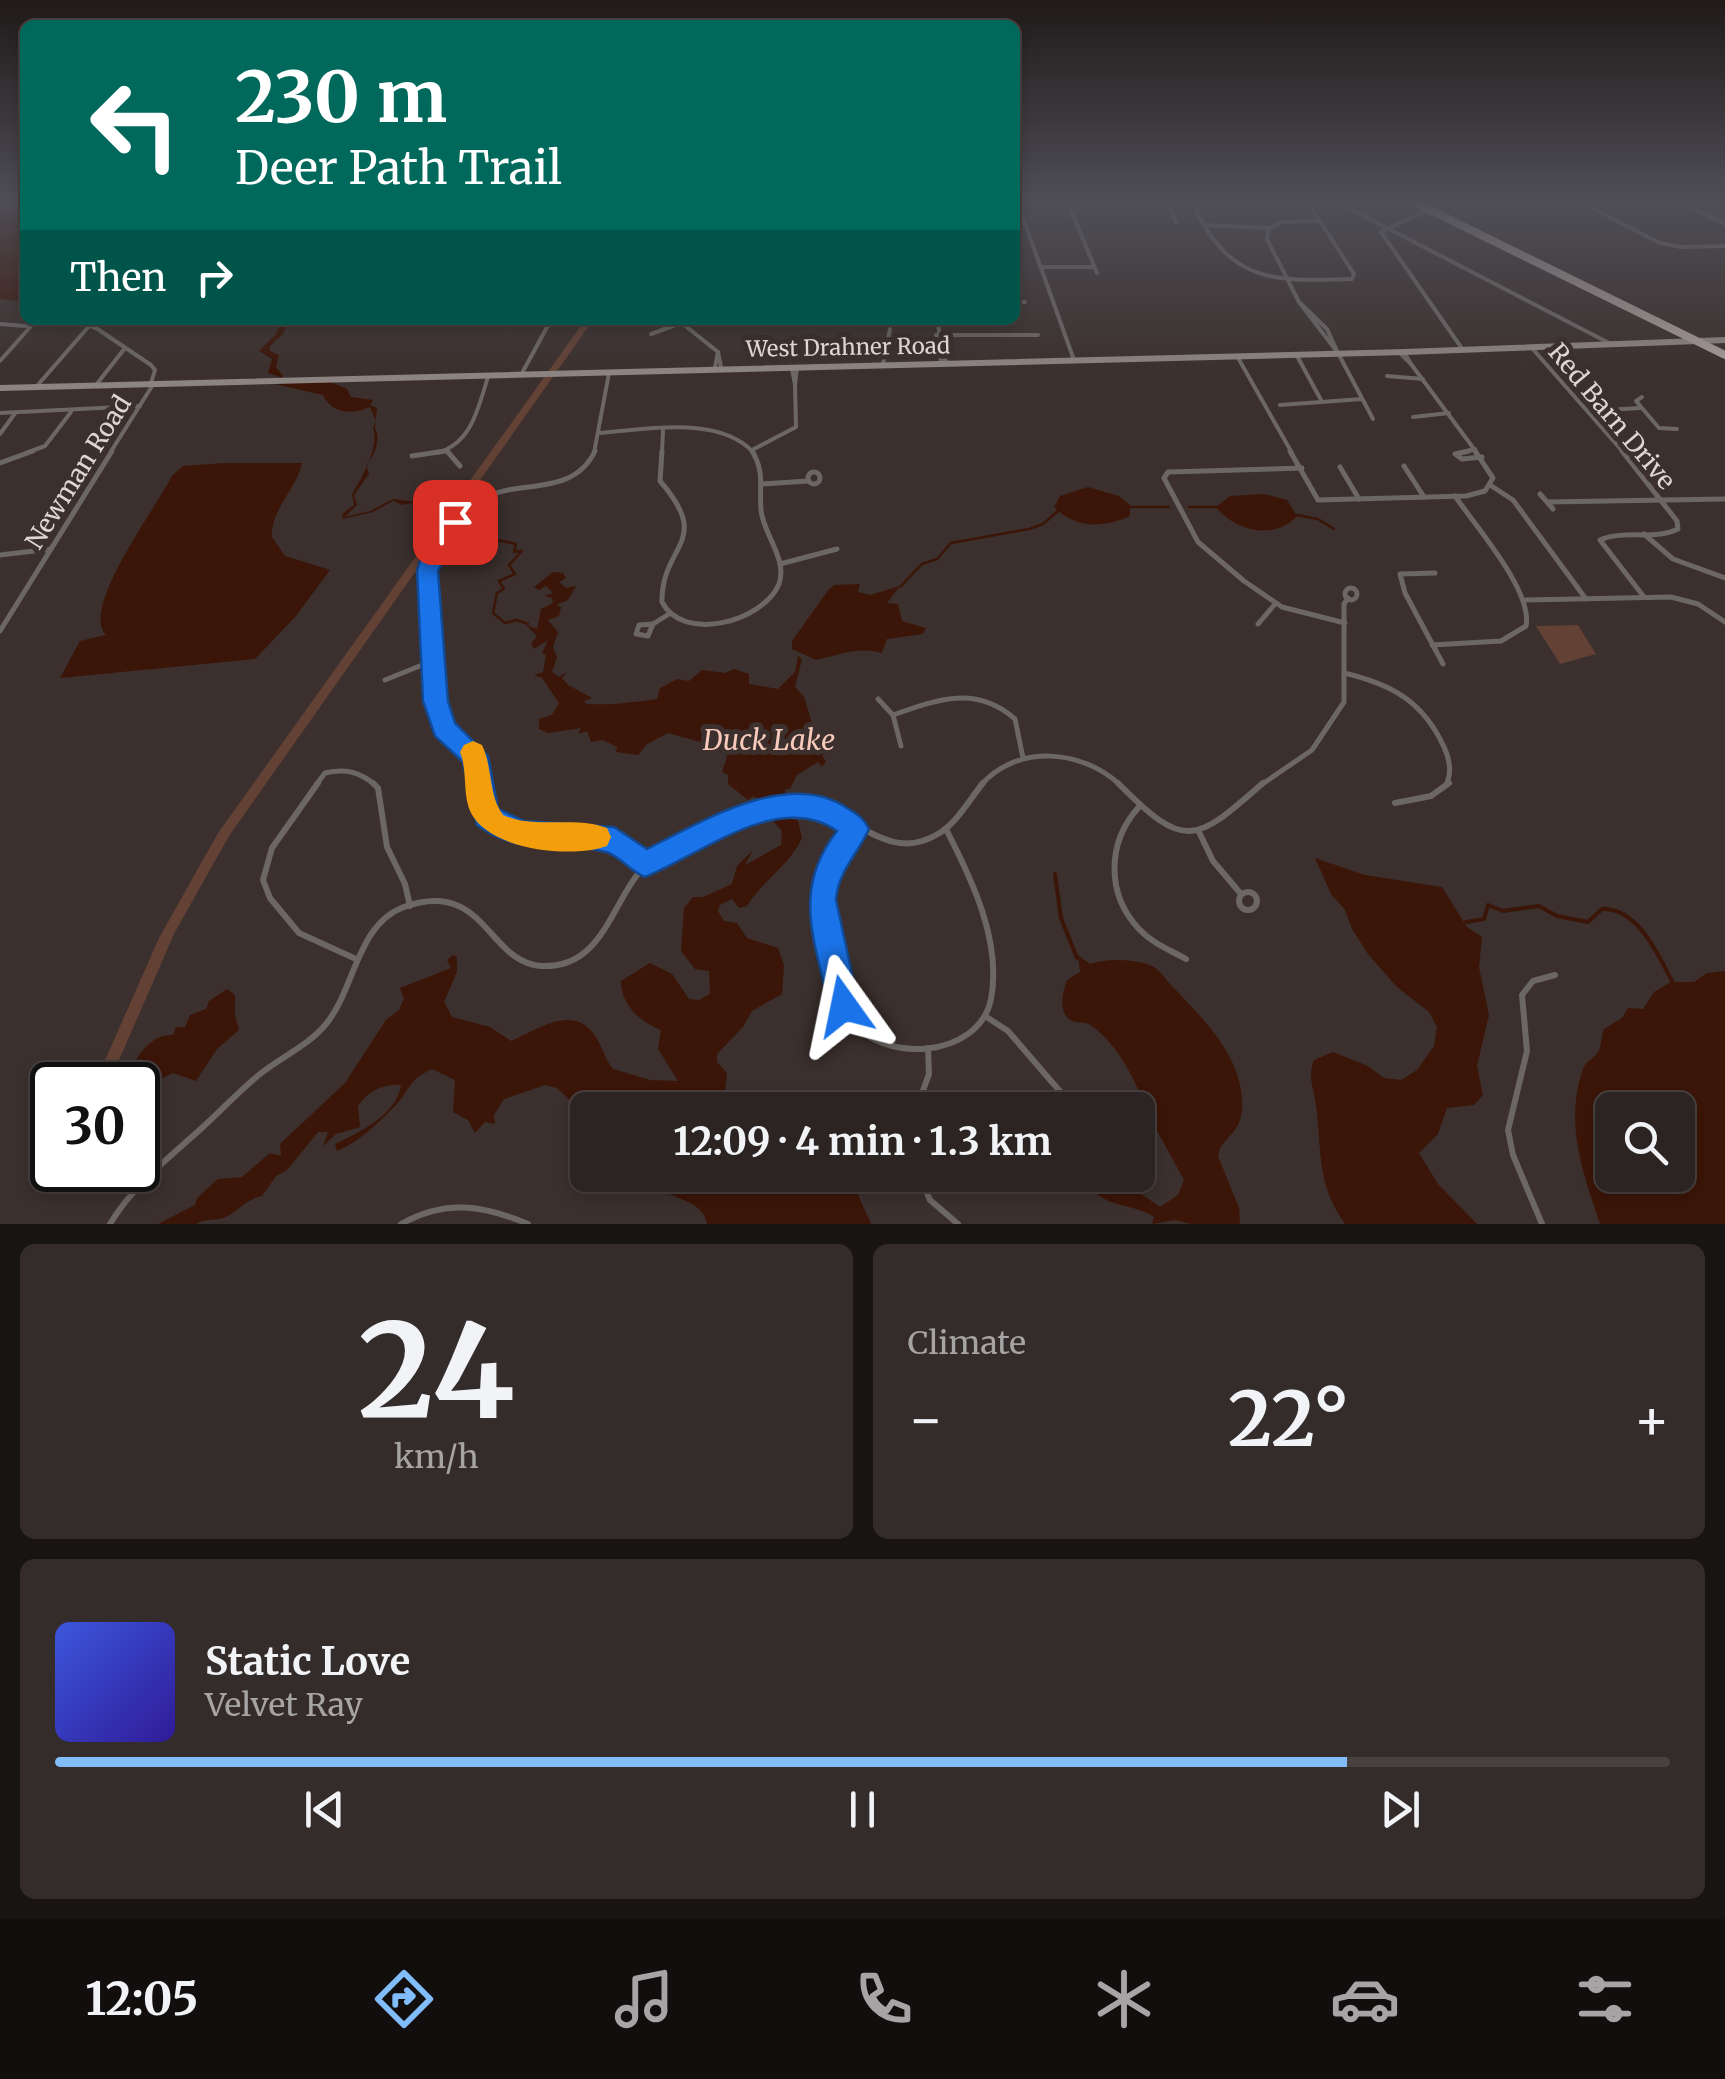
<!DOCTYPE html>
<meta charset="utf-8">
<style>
:root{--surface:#2c2422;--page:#342c2a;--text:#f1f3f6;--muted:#a6a4a5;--line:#484140;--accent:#80bdfa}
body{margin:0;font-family:Merriweather,serif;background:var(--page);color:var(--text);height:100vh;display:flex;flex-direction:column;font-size:38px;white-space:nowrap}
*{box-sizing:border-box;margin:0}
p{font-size:32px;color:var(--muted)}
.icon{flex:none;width:55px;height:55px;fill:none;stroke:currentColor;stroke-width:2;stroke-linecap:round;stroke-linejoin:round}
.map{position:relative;height:1224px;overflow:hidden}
.drawer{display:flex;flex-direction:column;gap:20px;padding:20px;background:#181413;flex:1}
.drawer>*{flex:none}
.banner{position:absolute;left:20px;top:20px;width:1000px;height:305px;border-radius:15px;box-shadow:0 5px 15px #0003,0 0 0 2px var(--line);background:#00695c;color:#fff;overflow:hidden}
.tools{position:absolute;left:1595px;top:1092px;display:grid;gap:20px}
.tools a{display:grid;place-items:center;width:100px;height:100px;border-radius:15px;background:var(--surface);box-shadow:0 5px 15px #0003,0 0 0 2px var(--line);font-size:50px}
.speed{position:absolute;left:30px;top:1062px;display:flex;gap:20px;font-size:50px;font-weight:700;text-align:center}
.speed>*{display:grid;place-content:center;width:130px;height:130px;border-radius:50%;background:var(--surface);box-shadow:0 5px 15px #0003,0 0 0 2px var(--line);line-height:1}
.speed .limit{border:5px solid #111;border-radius:15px;background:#fff;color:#111}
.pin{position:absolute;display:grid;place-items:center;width:85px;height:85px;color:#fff;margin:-42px;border-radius:20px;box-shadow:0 5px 15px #0006}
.me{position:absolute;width:110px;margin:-55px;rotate:348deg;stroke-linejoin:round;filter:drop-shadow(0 0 8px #0008)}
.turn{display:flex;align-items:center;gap:35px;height:210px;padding:0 50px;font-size:45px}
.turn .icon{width:130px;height:130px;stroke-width:2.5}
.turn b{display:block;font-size:70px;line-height:85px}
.then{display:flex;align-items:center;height:95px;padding:0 50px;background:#0003;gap:20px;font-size:38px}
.big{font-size:75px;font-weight:700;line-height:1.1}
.drawer .widget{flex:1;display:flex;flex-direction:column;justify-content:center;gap:15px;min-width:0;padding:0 35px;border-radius:15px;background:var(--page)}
.drawer .dial{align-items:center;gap:0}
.dial b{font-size:130px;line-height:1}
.song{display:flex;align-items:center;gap:30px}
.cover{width:120px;height:120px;border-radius:15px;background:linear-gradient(135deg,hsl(230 70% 55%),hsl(250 70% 35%))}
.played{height:10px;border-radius:5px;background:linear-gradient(90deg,var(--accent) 80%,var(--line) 80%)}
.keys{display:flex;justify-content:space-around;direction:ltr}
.heat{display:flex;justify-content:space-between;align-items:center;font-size:55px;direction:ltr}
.drawer .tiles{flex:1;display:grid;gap:20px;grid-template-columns:1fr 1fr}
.widget:last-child{grid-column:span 2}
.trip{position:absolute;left:570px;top:1092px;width:585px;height:100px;border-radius:15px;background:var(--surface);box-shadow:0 5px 15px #0003,0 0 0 2px var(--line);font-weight:700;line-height:100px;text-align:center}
.menu{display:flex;height:160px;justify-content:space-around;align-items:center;background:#120e0e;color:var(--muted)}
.menu .icon{width:70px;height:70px}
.menu .current{color:var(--accent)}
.menu b{font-size:45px;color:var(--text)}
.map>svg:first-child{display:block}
.green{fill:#634135}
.water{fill:#3b1507;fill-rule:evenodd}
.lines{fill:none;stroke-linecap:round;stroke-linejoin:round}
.stream-far1{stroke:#3b1507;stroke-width:2.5}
.stream{stroke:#3b1507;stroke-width:4}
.street-far2{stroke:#6c6765;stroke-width:4}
.street-far1{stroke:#6c6765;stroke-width:5}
.street{stroke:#6c6765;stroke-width:6}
.secondary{stroke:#8c8481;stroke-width:6}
.primary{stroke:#a59a96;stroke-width:8}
.route{fill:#1a73e8;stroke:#114b97;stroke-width:2.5}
.slow{fill:#f59e0b}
.labels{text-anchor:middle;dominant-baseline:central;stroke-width:10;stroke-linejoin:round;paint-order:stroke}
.far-street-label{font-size:22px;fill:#ddd6d3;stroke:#3b302d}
.street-label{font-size:25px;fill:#ddd6d3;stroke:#3b302d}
.water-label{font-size:28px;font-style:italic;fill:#f8cabb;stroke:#3b302d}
</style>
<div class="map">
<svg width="1725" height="1224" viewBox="0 0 1725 1224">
<rect width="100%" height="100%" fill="#3b302d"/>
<g class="green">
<polygon points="585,320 593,320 229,836 175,932 108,1085 94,1085 159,938 218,833"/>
<polygon points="1578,625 1596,654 1560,664 1536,626"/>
</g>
<g class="water">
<polygon points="15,206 25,210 25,302 0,299 0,207"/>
<path d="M282,320H289L283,334L270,346V351L279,355L276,367L283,376L279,382L328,381L347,389L351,397L373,400L370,405L377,408L375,428C381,439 375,456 366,465L369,474L354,495L357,505L345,517L370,511L393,499L415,502L416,512L424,499L436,508L441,504H447L448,511H442L445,505L435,511L425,501L415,515L412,503L402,505L393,501L373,512L343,519L342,514L354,505L352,494C362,478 380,445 373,428L376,421L370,407C352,415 332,414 323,395L275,384L280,377L268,373L272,359L259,351L276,334Z"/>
<path d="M225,463H302C296,491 271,508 272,537L285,556L330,570L296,616L255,659L60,678L80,641L106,635C80,609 154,511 172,476L183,466Z"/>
<path d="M1088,487L1119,496L1130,505V516C1104,528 1075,529 1054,507L1060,496Z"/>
<path d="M1264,494L1287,500L1297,516C1274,541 1235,531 1216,507L1230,496Z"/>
<path d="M553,572L563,573L566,578L559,582L566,588L576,586L568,600L556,605L561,607L559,616L548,620L558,632L553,647L557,657L552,672L559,677L567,672L562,678L568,685L592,698L584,701L586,704C614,705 628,703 657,699L660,688L677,679L689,681L702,670L725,673L734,669L749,674V684L778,689L795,672L798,656L802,659L795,687L804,697L812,723L828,748L822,756L826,761L822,767L818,762L797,775L790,789H786L778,812L798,821L802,838C789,866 763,880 747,906L739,908L732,899L720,905L718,911L724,921L737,923L747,938L778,948L784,965L782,994L752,1011L743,1027L717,1054V1062L727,1073L724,1101L735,1110H588L587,1117L557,1088L545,1085L504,1099L494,1115L495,1124L485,1122L475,1133L468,1120L453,1112L455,1080L432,1069C406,1081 411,1090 394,1107C377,1124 359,1142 337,1151L335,1144C358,1133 397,1115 401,1085C385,1084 369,1089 358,1106L360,1127L336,1134L323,1146L328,1132H318L287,1170L276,1176L262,1196C247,1199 240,1209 228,1216C218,1222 206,1217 196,1224H158L195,1205L197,1198L218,1179L242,1177L270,1153L281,1156L280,1144L345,1083L386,1020L399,1010L404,999L400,988L451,968L447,960L453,955L457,957V972L444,1002L452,1017L490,1027L511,1041C535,1031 571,1004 593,1033C602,1044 604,1058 613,1069L650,1080L678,1081L658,1049L661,1030C640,1022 621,1005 621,981L650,963L672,974L689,999L699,1000L710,994L709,971L695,969L681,951L684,908L693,897H703L732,884L737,866L753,850L745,865L781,845L782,831L758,804L765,803L753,796L748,800L728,784V775L722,772L727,757L717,741L708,744L668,733L647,744L638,755L616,752L617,747L603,740L591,742L587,731L578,734L581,728L548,733L539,729V719L552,715L559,703L542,678L534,675L543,672L546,655L542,653L548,640L534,649L531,644L537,636L526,625L537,629L541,609L553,603L552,598L544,596L553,593L546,586L539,590L534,587Z"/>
<path d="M860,584L858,592L870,595L900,586L887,603L898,604L902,621L926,628L923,634L887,639L882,653C857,646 839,655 816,660L792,649V641L829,589L835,585Z"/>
<path d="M1315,858L1365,875L1442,887L1467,927L1482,937L1479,967L1489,1015L1477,1066L1483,1095L1474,1105L1447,1108L1438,1134L1419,1153L1438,1184L1477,1224H1345C1316,1183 1322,1151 1316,1105C1314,1088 1307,1077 1314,1060L1333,1052L1368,1066L1384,1078L1401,1080L1417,1070L1434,1046L1437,1027L1429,1012L1397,987L1368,954L1352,929L1345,910L1331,894Z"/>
<path d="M1078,955L1090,964C1107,958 1131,959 1150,965C1160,969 1165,979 1172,986C1204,1020 1245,1058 1242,1110C1240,1135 1221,1137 1218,1156L1239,1208L1240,1224H1191L1175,1220L1152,1224L1154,1217C1131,1201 1092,1209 1088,1175H1114L1160,1207L1178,1195L1184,1180L1149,1116L1146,1104L1151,1100L1142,1098C1131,1072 1116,1044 1092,1026C1085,1020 1076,1025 1069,1019C1058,1010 1063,991 1067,980L1080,972Z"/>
<path d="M1725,971V1224H1600C1583,1172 1564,1124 1583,1069C1586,1060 1594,1059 1598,1052C1602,1046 1601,1035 1604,1029L1622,1018L1628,1008L1643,1009L1654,992L1671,982H1694L1707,973ZM1612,1110H1678V1175H1612Z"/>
<path d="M227,989L235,995V1015L239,1030L217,1049L196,1081L173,1073L154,1082L143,1070L142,1059L136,1060C142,1050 154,1034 173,1035L176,1027H185L190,1015L206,1009L209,1001Z"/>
<path d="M646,1175H856L859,1197L871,1224H707C704,1201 673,1199 654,1186L651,1177L646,1179Z"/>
</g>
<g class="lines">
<g class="stream-far1">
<polyline points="1131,507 1169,507"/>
<polyline points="1189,507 1216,507"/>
<polyline points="1297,515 1318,519 1334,529"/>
<polyline points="492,539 516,544 514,552 522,551 509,565 515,574 499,581 504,589 497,593 493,613 505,623 517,620 528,624"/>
<polyline points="900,587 922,564 937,559 951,543 1029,529 1043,524 1058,511"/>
</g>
<g class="stream">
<polyline points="1055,874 1061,918 1077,958"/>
<path d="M1466,922L1484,919L1488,905L1503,911L1539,906L1557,916L1588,922L1602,909C1638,908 1657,953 1672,981"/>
</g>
<g class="street-far2">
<polyline points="10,201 25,207"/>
<polyline points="1017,201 1074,360"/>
<polyline points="1167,201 1176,223"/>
<path d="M1203,201L1196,212C1235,285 1277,281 1352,279L1354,274L1307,201"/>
<polyline points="1335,201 1611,344"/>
<polyline points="1446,201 1381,232 1463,350"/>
<polyline points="1578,201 1660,243 1681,247 1725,246"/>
<polyline points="1677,201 1725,224"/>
<polyline points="1068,203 1097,273"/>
<polyline points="1018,204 1115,201"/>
<polyline points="1203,225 1269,228 1283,222 1318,221"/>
<polyline points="1269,228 1267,239 1299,302"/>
<polyline points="1041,267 1093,267"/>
<polyline points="1015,270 1019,269"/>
<polygon points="1299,302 1327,329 1338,353"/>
<polyline points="1015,303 1025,302"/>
<polyline points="74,320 96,328 151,365 155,370 151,383"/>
<polyline points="678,320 718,352"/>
<polyline points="938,320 940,344"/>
<polyline points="0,324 25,326 61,320"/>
<polyline points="651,334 681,323"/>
<polyline points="936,335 1038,335"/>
<polyline points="1531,347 1624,453"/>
<polyline points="1399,352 1411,364 1404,352"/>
<polyline points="1338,353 1373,419"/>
<polyline points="1296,354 1321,400"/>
<polyline points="1237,356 1292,453"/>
<polyline points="0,361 32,325"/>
<polyline points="941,362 940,344 946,362"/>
<polyline points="883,364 890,329"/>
<polyline points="1411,364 1477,453"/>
<polyline points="715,367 718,352 721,367"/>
<polyline points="792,369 795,385 797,368"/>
<polyline points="522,373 551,320"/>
<polyline points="1387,376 1423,379"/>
<polyline points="96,385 125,348"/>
<polyline points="36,387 90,325"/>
<polyline points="1642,397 1636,401 1659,428 1677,429"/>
<polyline points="1280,405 1362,399"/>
<polyline points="1588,411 1640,408"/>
<polyline points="0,413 140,406"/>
<polyline points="1413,417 1449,413"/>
<path d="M598,433C644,430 719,414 754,453"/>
<polyline points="0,434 16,412"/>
<polyline points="446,450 449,453"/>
<polyline points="752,450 796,427 795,385"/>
<polyline points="26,453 45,446 71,412"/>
<polyline points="110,453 154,383"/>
<path d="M437,453C472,443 478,408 488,377"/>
<polyline points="594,453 609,373"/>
<polyline points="662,453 663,430"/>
<polyline points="1459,453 1475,449"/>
</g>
<g class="street-far1">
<polyline points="447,451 460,466"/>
<path d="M662,451L660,481C714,543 661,544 662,602C683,643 763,622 779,584C788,559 763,534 761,510C759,486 765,472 752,451"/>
<polyline points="1290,451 1318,500 1466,496 1485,491 1493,478 1475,451"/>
<polyline points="1469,451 1455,454 1462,459 1482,457"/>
<path d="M1622,451L1677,521L1678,529C1653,541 1625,529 1600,540L1644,597"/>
<polyline points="412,456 445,451"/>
<polyline points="0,463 33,451"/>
<polyline points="1404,466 1424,497"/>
<polyline points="1340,467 1359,499"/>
<polyline points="1302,468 1168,472 1164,478 1198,542 1244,581 1282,607 1345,623"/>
<circle cx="814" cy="478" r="6"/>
<polyline points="762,484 808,481"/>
<polyline points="1490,485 1513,500 1586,599"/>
<polyline points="1540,494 1553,509"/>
<polyline points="1548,502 1725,499"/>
<polyline points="1644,534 1673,559 1725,578"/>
<polyline points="0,555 51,549"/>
<polyline points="780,564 837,549"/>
<polyline points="1435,573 1400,574 1405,593 1443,664"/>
<circle cx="1351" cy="594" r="6"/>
<polyline points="1526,600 1671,597 1698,604 1725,622"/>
<polygon points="653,624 648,636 636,634 639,625"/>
<polyline points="653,624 669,614"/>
<polyline points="1258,624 1275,604"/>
<polyline points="0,631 112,451"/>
<path d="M1432,645L1501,641L1526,626C1533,591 1476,527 1455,496"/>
<path d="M1344,673C1391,684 1423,701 1444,747C1450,760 1452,773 1446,785"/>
<polyline points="385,680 432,661"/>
<polyline points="878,699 893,715 901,746"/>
<path d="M893,715C938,699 976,685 1015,719L1023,758"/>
<path d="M316,785L325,773C345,768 360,772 375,785"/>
<path d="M479,785L475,756L446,731L440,715C434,679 420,593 430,560C440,527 474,496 508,490C542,484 578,487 595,451"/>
<path d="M981,785C1017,744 1082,749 1120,785"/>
<polyline points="1261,785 1312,750 1344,702 1344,604 1348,598"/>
</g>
<g class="street">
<polyline points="318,783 272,848 263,880 270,898 299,933 356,959"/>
<polyline points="373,783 378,788 387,847 405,884 410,906"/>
<path d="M479,783C483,858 557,827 606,838C621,841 634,854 645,864"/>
<path d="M1118,783C1185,851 1195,843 1263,783"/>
<polyline points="1395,803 1431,796 1449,783"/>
<path d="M1138,808C1107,843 1106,894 1139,929C1152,943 1170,950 1186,959"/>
<path d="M856,829C821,876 823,895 832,950C836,972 836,997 849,1017C880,1065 979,1059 991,999C1002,942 972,880 947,831"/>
<polyline points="1198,830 1213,861 1241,894"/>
<circle cx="1248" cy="901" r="9"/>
<polyline points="988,1018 1008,1031 1064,1096"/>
<polyline points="916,1110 929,1074 928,1048"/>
<polyline points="919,1175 930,1200 958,1224"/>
<path d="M110,1224C134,1184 170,1157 204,1126C223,1109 240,1090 260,1074C281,1057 309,1045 326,1024C355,989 357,924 404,907C485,878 487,962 541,966C607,969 611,895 650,861C666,848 686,846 705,836C718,829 729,819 744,814C766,806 796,801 819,808C861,820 891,862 938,834C957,823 969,800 983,783"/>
<path d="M401,1224C445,1199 483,1205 528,1224"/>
<polyline points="1542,1224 1513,1155 1508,1130 1527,1051 1522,995 1533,981 1555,975"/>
</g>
<polyline class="secondary" points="0,388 1404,352 1725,340"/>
<polyline class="primary" points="1412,201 1725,355"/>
</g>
<linearGradient id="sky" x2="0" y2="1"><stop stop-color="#201a19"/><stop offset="0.54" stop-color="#4f4e57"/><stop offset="1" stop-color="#4f4e57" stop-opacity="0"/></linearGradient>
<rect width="1725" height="372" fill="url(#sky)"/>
<path class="route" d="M455,515L466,522L438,571L448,701L455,723L488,756L498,809L524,821L614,827L647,849C701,822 788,768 847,808C857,814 864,818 869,829C858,854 838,871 836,900L859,1006L854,1017L844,1021L833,1017L829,1006C815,940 791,890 837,831C778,790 701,855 645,877C631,872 620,856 606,852C557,839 522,858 477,825L463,762L435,736L423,701L417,571C421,553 438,522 455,515Z"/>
<path class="slow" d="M473,741L482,745C493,768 488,795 503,815C536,830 574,815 607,828L611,837L607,846C571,859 490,850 471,813C462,795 468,772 460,752L464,745Z"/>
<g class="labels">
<g class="far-street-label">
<text transform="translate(848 347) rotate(-1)">West Drahner Road</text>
</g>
<g class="street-label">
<text transform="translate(1612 416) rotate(50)">Red Barn Drive</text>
<text transform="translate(78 472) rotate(-58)">Newman Road</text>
</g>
<g class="water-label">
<text x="769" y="740">Duck Lake</text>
</g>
</g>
</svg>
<div class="tools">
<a><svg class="icon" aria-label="search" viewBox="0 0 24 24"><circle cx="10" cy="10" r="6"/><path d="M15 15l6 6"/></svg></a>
</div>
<div class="speed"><div class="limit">30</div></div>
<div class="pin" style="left:455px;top:522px;background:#d93025"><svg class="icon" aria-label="arrive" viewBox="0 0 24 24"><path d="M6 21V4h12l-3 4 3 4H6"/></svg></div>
<svg class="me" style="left:844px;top:1006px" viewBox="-20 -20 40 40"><path d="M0-17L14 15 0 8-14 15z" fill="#1a73e8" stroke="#fff" stroke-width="4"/></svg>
<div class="trip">12:09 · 4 min · 1.3 km</div>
<div class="banner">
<div class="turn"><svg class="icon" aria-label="left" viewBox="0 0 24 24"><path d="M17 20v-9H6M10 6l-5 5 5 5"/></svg><div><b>230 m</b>Deer Path Trail</div></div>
<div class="then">Then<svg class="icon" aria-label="right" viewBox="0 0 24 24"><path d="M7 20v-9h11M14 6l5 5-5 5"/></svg></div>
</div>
</div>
<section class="drawer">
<div class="tiles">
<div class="widget dial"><b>24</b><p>km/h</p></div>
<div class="widget"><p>Climate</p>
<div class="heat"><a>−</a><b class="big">22°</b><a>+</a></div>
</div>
<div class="widget">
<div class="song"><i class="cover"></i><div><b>Static Love</b><p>Velvet Ray</p></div></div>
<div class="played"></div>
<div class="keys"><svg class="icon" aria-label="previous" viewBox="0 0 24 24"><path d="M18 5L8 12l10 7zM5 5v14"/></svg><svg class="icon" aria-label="pause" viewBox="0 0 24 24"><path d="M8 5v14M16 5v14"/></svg><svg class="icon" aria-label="next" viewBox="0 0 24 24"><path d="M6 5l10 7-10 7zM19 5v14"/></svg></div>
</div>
</div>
</section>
<nav class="menu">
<b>12:05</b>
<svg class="icon current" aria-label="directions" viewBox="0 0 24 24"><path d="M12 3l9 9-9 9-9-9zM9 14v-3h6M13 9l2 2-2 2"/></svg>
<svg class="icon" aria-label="music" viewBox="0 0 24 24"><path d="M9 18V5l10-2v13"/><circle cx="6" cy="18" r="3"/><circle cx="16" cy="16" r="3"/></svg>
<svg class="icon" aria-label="phone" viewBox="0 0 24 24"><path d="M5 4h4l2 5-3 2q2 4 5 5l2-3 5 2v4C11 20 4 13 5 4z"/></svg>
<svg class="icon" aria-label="climate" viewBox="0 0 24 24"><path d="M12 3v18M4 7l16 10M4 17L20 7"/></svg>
<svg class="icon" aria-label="car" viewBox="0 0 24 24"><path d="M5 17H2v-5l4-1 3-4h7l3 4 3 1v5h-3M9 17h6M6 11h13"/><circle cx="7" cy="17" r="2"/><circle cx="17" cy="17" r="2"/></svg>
<svg class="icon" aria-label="filters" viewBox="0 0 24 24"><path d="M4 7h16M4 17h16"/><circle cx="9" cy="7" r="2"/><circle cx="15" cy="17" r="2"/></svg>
</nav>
